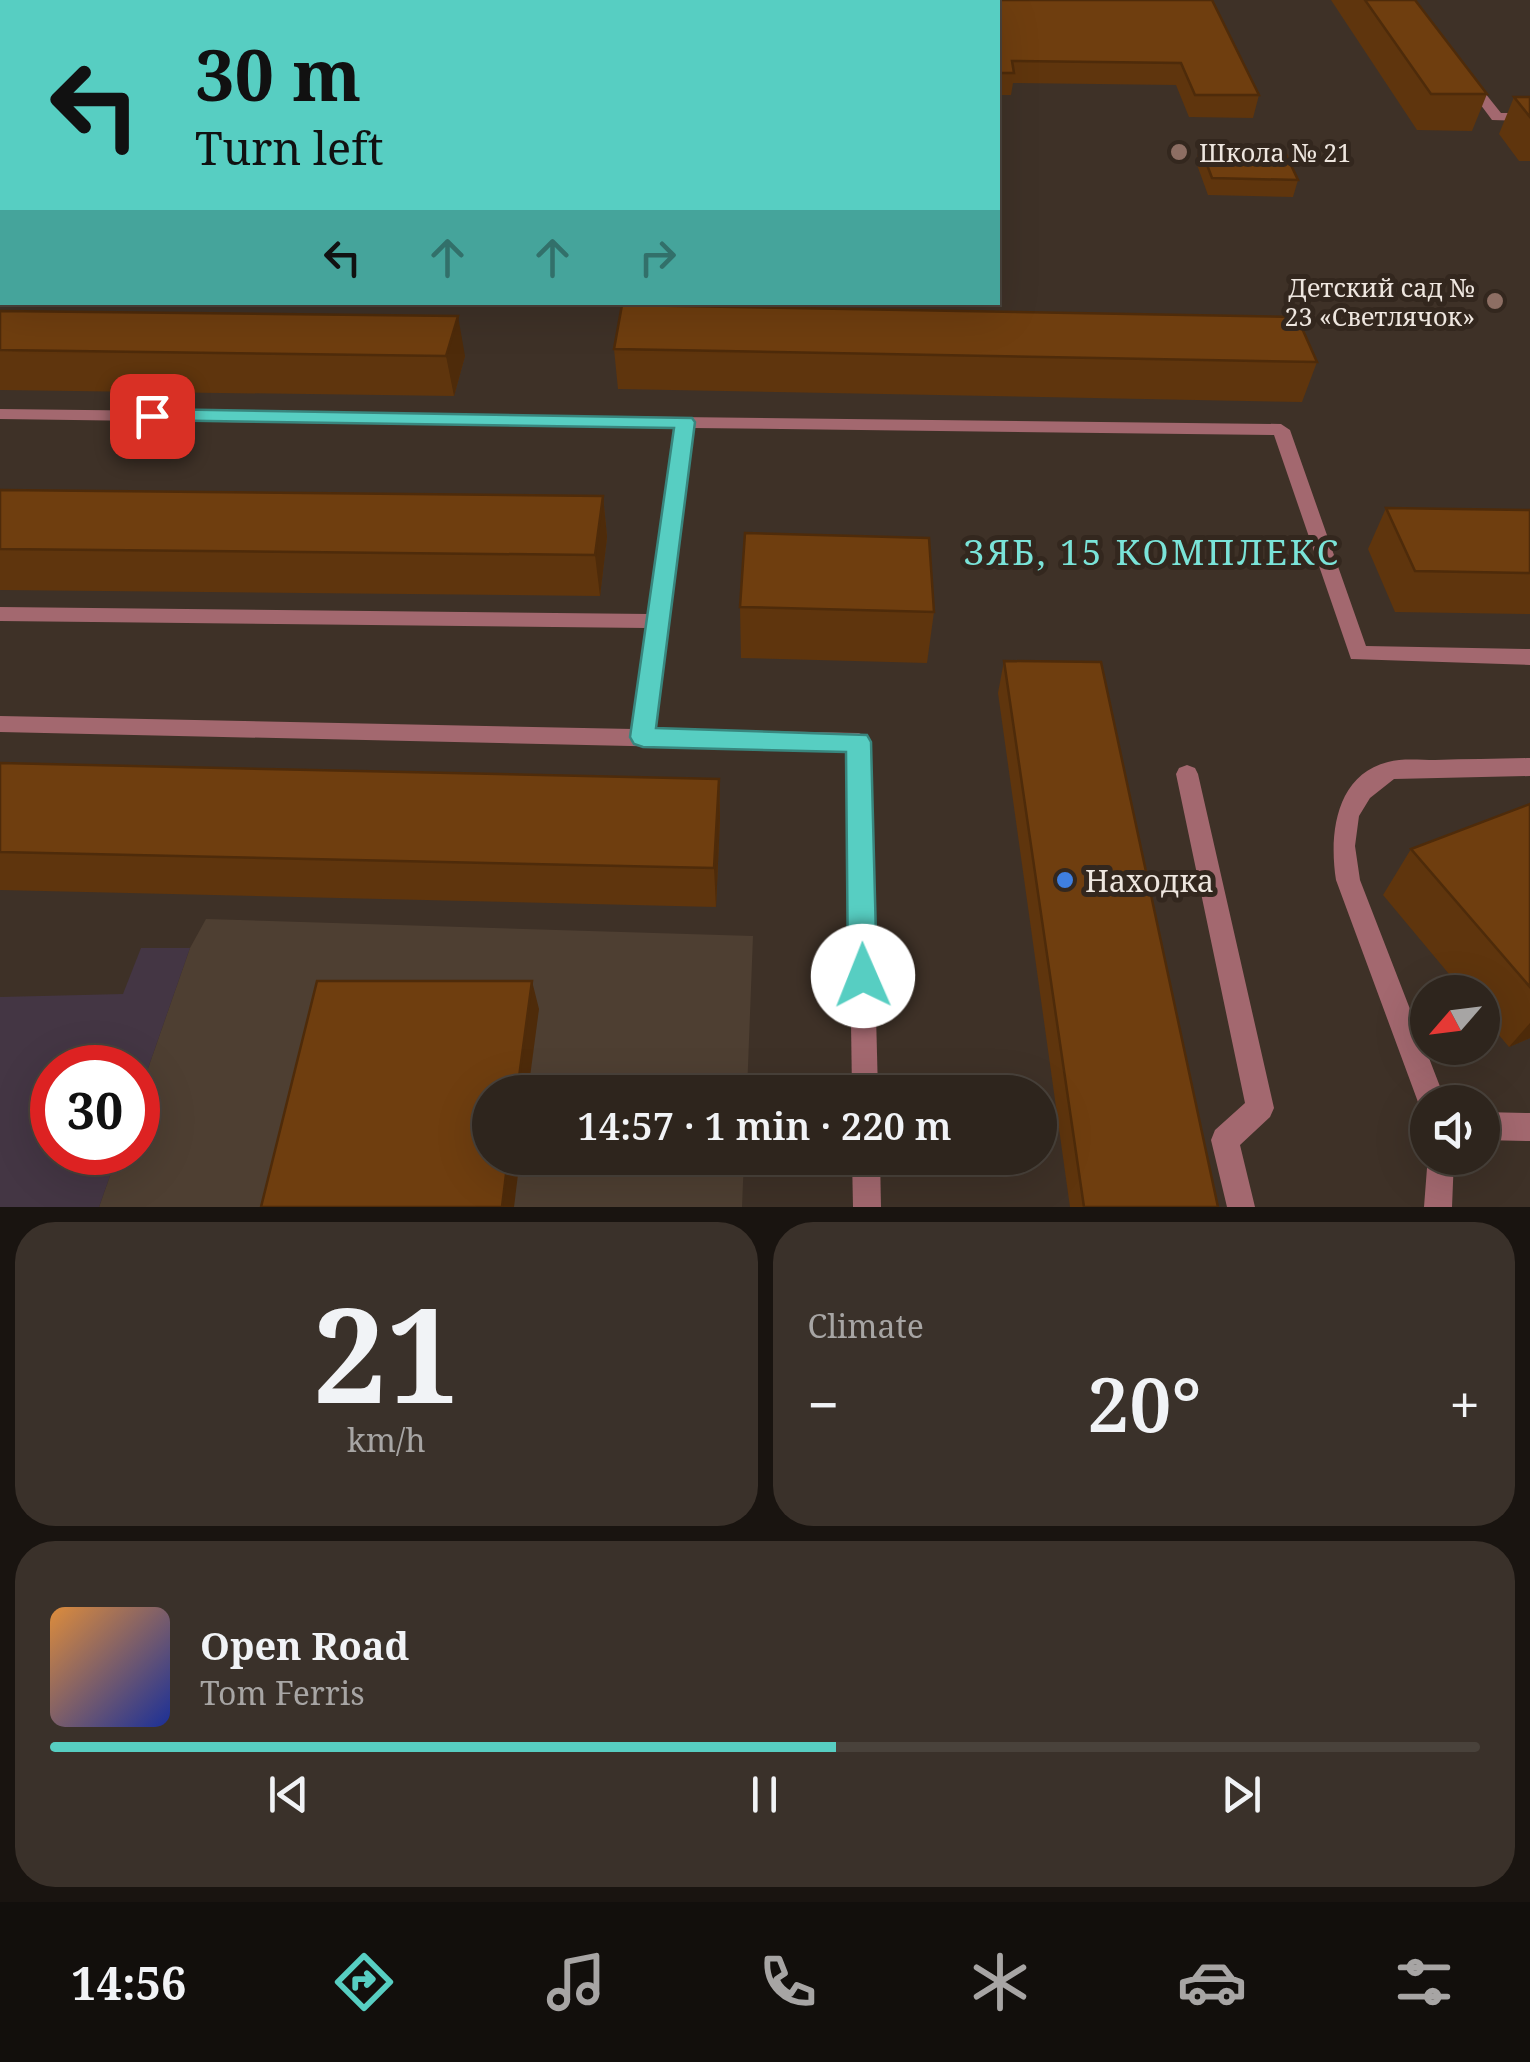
<!DOCTYPE html>
<meta charset="utf-8">
<style>
:root{--surface:#2e251d;--page:#3a312a;--text:#f1f3f6;--muted:#a7a5a4;--line:#49423b;--accent:#57cec2}
body{margin:0;font-family:"Noto Serif",serif;background:var(--page);color:var(--text);height:100vh;display:flex;flex-direction:column;font-size:38px;white-space:nowrap}
*{box-sizing:border-box;margin:0}
p{font-size:32px;color:var(--muted)}
.icon{flex:none;width:55px;height:55px;fill:none;stroke:currentColor;stroke-width:2;stroke-linecap:round;stroke-linejoin:round}
.map{position:relative;height:1207px;overflow:hidden}
.details{display:flex;flex-direction:column;gap:15px;padding:15px;background:#191410;flex:1}
.details>*{flex:none}
.hud{position:absolute;left:0px;top:0px;width:1000px;height:305px;box-shadow:0 10px 40px #0002,0 0 0 2px var(--line);background:#57cec2;color:#111;overflow:hidden}
.needle{width:65px;rotate:242deg}
.buttons{position:absolute;left:1410px;top:975px;display:grid;gap:20px}
.buttons a{display:grid;place-items:center;width:90px;height:90px;border-radius:50%;background:var(--surface);box-shadow:0 10px 40px #0002,0 0 0 2px var(--line);font-size:50px}
.speed{position:absolute;left:30px;top:1045px;display:flex;gap:20px;font-size:50px;font-weight:700;text-align:center}
.speed>*{display:grid;place-content:center;width:130px;height:130px;border-radius:50%;background:var(--surface);box-shadow:0 10px 40px #0002,0 0 0 2px var(--line);line-height:1}
.speed .limit{border:15px solid #d22;background:#fff;color:#111}
.pin{position:absolute;display:grid;place-items:center;width:85px;height:85px;color:#fff;margin:-42px;border-radius:20px;box-shadow:0 5px 15px #0006}
.me{position:absolute;width:110px;margin:-55px;rotate:359deg;stroke-linejoin:round;filter:drop-shadow(0 0 8px #0008)}
.turn{display:flex;align-items:center;gap:35px;height:210px;padding:0 30px;font-size:45px}
.turn .icon{width:130px;height:130px;stroke-width:2.5}
.turn b{display:block;font-size:70px;line-height:85px}
.lanes{display:flex;align-items:center;height:95px;padding:0 30px;background:#0003;justify-content:center;gap:50px;direction:ltr}
.lanes .off{opacity:.35}
.big{font-size:75px;font-weight:600;line-height:1.1}
.details .card{flex:1;display:flex;flex-direction:column;justify-content:center;gap:15px;min-width:0;padding:0 35px;border-radius:40px;background:var(--page)}
.details .dial{align-items:center;gap:0}
.dial b{font-size:130px;line-height:1}
.song{display:flex;align-items:center;gap:30px}
.cover{width:120px;height:120px;border-radius:15px;background:linear-gradient(135deg,hsl(30 70% 55%),hsl(230 70% 35%))}
.played{height:10px;border-radius:5px;background:linear-gradient(90deg,var(--accent) 55%,var(--line) 55%)}
.keys{display:flex;justify-content:space-around;direction:ltr}
.heat{display:flex;justify-content:space-between;align-items:center;font-size:55px;direction:ltr}
.details .tiles{flex:1;display:grid;gap:15px;grid-template-columns:1fr 1fr}
.card:last-child{grid-column:span 2}
.trip{position:absolute;left:472px;top:1075px;width:585px;height:100px;border-radius:50px;background:var(--surface);box-shadow:0 10px 40px #0002,0 0 0 2px var(--line);font-weight:600;line-height:100px;text-align:center}
.menu{display:flex;height:160px;justify-content:space-around;align-items:center;background:#120f0c;color:var(--muted)}
.menu .icon{width:70px;height:70px}
.menu .current{color:var(--accent)}
.menu b{font-size:45px;color:var(--text)}
.map>svg:first-child{display:block}
.commercial{fill:#4e3f32}
.industrial{fill:#443644}
.lines{fill:none;stroke-linecap:round;stroke-linejoin:round}
.service{fill:#a3686f;fill-rule:evenodd}
.minor{fill:#a3686f;fill-rule:evenodd}
.wall{fill:#5f350d}
.shaded-wall{fill:#4e2b0a}
.building{fill:#6f3e0f;stroke:#4e2b0a;stroke-width:2.5}
.route{fill:#57cec2;stroke:#39867e;stroke-width:2.5}
.education-dot{fill:#8d6e63;stroke:#33271e;stroke-width:4}
.shop-dot{fill:#3f7fe0;stroke:#33271e;stroke-width:4}
.labels{text-anchor:middle;dominant-baseline:central;stroke-width:10;stroke-linejoin:round;paint-order:stroke}
.far-poi-label{font-size:25px;fill:#eee6df;stroke:#33271e;text-anchor:start}
.poi-label{font-size:30px;fill:#eee6df;stroke:#33271e;text-anchor:start}
.quarter-label{font-size:35px;letter-spacing:2.5px;fill:#7ae3d8;stroke:#33271e}
</style>
<div class="map">
<svg width="1530" height="1207" viewBox="0 0 1530 1207">
<rect width="100%" height="100%" fill="#3e3127"/>
<polygon class="commercial" points="206,919 753,936 747,1092 490,1092 490,1158 744,1158 742,1207 99,1207 118,1153 138,1152 138,1097 190,948"/>
<polygon class="industrial" points="141,948 190,948 138,1097 138,1068 52,1068 52,1152 118,1153 99,1207 0,1207 0,997 123,994"/>
<g class="lines">
<g class="service">
<polygon points="2,25 2,35 0,36 0,26"/>
<polygon points="1465,78 1473,78 1501,113 1530,113 1530,121 1492,120 1463,81"/>
<polygon points="0,248 2,249 2,257 0,258"/>
<polygon points="0,409 1281,424 1290,430 1366,646 1530,649 1530,665 1351,659 1274,435 693,428 655,729 858,733 866,736 869,742 866,748 858,751 0,732 0,716 633,729 647,628 0,621 0,607 649,614 675,428 0,419"/>
<path d="M1530,758V776L1394,779L1370,798L1359,816L1355,846L1360,880L1446,1102H1428V1113L1422,1111L1418,1102L1336,880C1329,836 1335,775 1388,762C1402,758 1420,760 1435,760C1467,759 1498,759 1530,758Z"/>
<polygon points="1187,765 1195,768 1198,774 1274,1108 1270,1117 1240,1145 1255,1207 1227,1207 1211,1140 1215,1130 1245,1103 1176,774 1179,768"/>
<polygon points="1482,1112 1530,1113 1530,1141 1482,1140"/>
<polygon points="1428,1155 1428,1158 1454,1158 1452,1207 1424,1207"/>
</g>
<g class="minor">
<polygon points="858,733 866,736 869,742 878,1092 852,1092 847,742 850,736"/>
<polygon points="852,1158 880,1158 881,1207 853,1207"/>
</g>
</g>
<g class="wall">
<polygon points="939,0 1212,0 1259,95 1253,118 1189,117 1176,85 1013,83 1011,95 998,95 998,2 939,2"/>
<polygon points="1331,0 1415,0 1487,94 1472,131 1417,130"/>
<polygon points="1514,97 1530,97 1530,161 1519,161 1499,134"/>
<polygon points="1200,146 1298,180 1293,197 1208,195 1196,162"/>
<polygon points="0,311 465,356 454,396 0,390"/>
<polygon points="614,349 1317,362 1302,402 618,389"/>
<polygon points="0,490 603,496 607,537 600,596 0,590"/>
<polygon points="1386,508 1530,510 1530,614 1395,612 1368,549"/>
<polygon points="740,607 934,612 927,663 741,658"/>
<polygon points="1004,661 1218,1207 1070,1207 998,693"/>
<polygon points="0,763 719,779 720,818 716,907 0,890"/>
<polygon points="1530,804 1530,1038 1509,1047 1482,1015 1482,992 1464,992 1383,895 1411,849"/>
</g>
<g class="shaded-wall">
<polygon points="169,0 206,0 204,2 167,2"/>
<polygon points="2,97 2,152 0,155 0,100"/>
<polygon points="458,316 465,356 454,396 446,356"/>
<polygon points="603,496 607,537 600,596 595,555"/>
<polygon points="719,779 720,818 716,907 714,868"/>
<polygon points="532,981 539,1009 528,1092 517,1092"/>
<polygon points="1530,1023 1530,1038 1509,1047"/>
<polygon points="508,1158 520,1158 514,1207 502,1207"/>
</g>
<g class="building">
<polygon points="115,0 169,0 167,2 113,2"/>
<polygon points="622,0 672,0 671,2 622,2"/>
<polygon points="980,0 1212,0 1259,95 1195,95 1181,63 1012,61 1014,73 998,73 998,2 980,2"/>
<polygon points="1365,0 1415,0 1487,94 1431,94"/>
<polygon points="2,46 2,97 0,100 0,49"/>
<polygon points="1514,97 1530,97 1530,117"/>
<polygon points="1200,146 1283,148 1298,180 1212,178"/>
<polygon points="622,305 1297,317 1317,362 614,349"/>
<polygon points="0,311 458,316 446,356 0,350"/>
<polygon points="0,490 603,496 595,555 0,549"/>
<polygon points="1386,508 1530,510 1530,573 1415,571"/>
<polygon points="745,533 929,538 934,612 740,607"/>
<polygon points="1004,661 1101,662 1218,1207 1084,1207"/>
<polygon points="0,763 719,779 714,868 0,852"/>
<polygon points="1530,804 1530,987 1411,849"/>
<polygon points="317,981 532,981 517,1092 490,1092 490,1158 508,1158 502,1207 261,1207"/>
</g>
<polygon class="route" points="152,409 692,418 695,422 656,728 867,735 871,742 877,976 873,985 863,989 853,985 848,976 846,752 643,747 634,744 630,737 674,428 145,420 145,411"/>
<g class="education-dot">
<circle cx="1179" cy="152" r="10"/>
<circle cx="1495" cy="301" r="10"/>
</g>
<circle class="shop-dot" cx="1065" cy="880" r="10"/>
<g class="labels">
<g class="far-poi-label">
<text x="1199" y="152">Школа № 21</text>
<text x="1475" y="287" text-anchor="end">Детский сад №<tspan x="1475" dy="29">23 «Светлячок»</tspan></text>
</g>
<g class="poi-label">
<text x="1085" y="880">Находка</text>
</g>
<g class="quarter-label">
<text x="1152" y="551">ЗЯБ, 15 КОМПЛЕКС</text>
</g>
</g>
</svg>
<div class="buttons">
<a><svg class="needle" viewBox="-14 -14 28 28"><path d="M0-13l5 13h-10z" fill="#e53935"/><path d="M0 13l5-13h-10z" fill="#a7a5a4"/></svg></a>
<a><svg class="icon" aria-label="sound" viewBox="0 0 24 24"><path d="M4 9h4l5-4v14l-5-4H4zM17 9q2 3 0 6"/></svg></a>
</div>
<div class="speed"><div class="limit">30</div></div>
<div class="pin" style="left:152px;top:416px;background:#d93025"><svg class="icon" aria-label="arrive" viewBox="0 0 24 24"><path d="M6 21V4h12l-3 4 3 4H6"/></svg></div>
<svg class="me" style="left:863px;top:976px" viewBox="-20 -20 40 40"><circle r="19" fill="#fff"/><path d="M0-13L10 11 0 6-10 11z" fill="#57cec2"/></svg>
<div class="trip">14:57 · 1 min · 220 m</div>
<div class="hud">
<div class="turn"><svg class="icon" aria-label="left" viewBox="0 0 24 24"><path d="M17 20v-9H6M10 6l-5 5 5 5"/></svg><div><b>30 m</b>Turn left</div></div>
<div class="lanes"><svg class="icon" aria-label="left" viewBox="0 0 24 24"><path d="M17 20v-9H6M10 6l-5 5 5 5"/></svg><svg class="icon off" aria-label="ahead" viewBox="0 0 24 24"><path d="M12 20V5M6 11l6-6 6 6"/></svg><svg class="icon off" aria-label="ahead" viewBox="0 0 24 24"><path d="M12 20V5M6 11l6-6 6 6"/></svg><svg class="icon off" aria-label="right" viewBox="0 0 24 24"><path d="M7 20v-9h11M14 6l5 5-5 5"/></svg></div>
</div>
</div>
<section class="details">
<div class="tiles">
<div class="card dial"><b>21</b><p>km/h</p></div>
<div class="card"><p>Climate</p>
<div class="heat"><a>−</a><b class="big">20°</b><a>+</a></div>
</div>
<div class="card">
<div class="song"><i class="cover"></i><div><b>Open Road</b><p>Tom Ferris</p></div></div>
<div class="played"></div>
<div class="keys"><svg class="icon" aria-label="previous" viewBox="0 0 24 24"><path d="M18 5L8 12l10 7zM5 5v14"/></svg><svg class="icon" aria-label="pause" viewBox="0 0 24 24"><path d="M8 5v14M16 5v14"/></svg><svg class="icon" aria-label="next" viewBox="0 0 24 24"><path d="M6 5l10 7-10 7zM19 5v14"/></svg></div>
</div>
</div>
</section>
<nav class="menu">
<b>14:56</b>
<svg class="icon current" aria-label="directions" viewBox="0 0 24 24"><path d="M12 3l9 9-9 9-9-9zM9 14v-3h6M13 9l2 2-2 2"/></svg>
<svg class="icon" aria-label="music" viewBox="0 0 24 24"><path d="M9 18V5l10-2v13"/><circle cx="6" cy="18" r="3"/><circle cx="16" cy="16" r="3"/></svg>
<svg class="icon" aria-label="phone" viewBox="0 0 24 24"><path d="M5 4h4l2 5-3 2q2 4 5 5l2-3 5 2v4C11 20 4 13 5 4z"/></svg>
<svg class="icon" aria-label="climate" viewBox="0 0 24 24"><path d="M12 3v18M4 7l16 10M4 17L20 7"/></svg>
<svg class="icon" aria-label="car" viewBox="0 0 24 24"><path d="M5 17H2v-5l4-1 3-4h7l3 4 3 1v5h-3M9 17h6M6 11h13"/><circle cx="7" cy="17" r="2"/><circle cx="17" cy="17" r="2"/></svg>
<svg class="icon" aria-label="filters" viewBox="0 0 24 24"><path d="M4 7h16M4 17h16"/><circle cx="9" cy="7" r="2"/><circle cx="15" cy="17" r="2"/></svg>
</nav>
